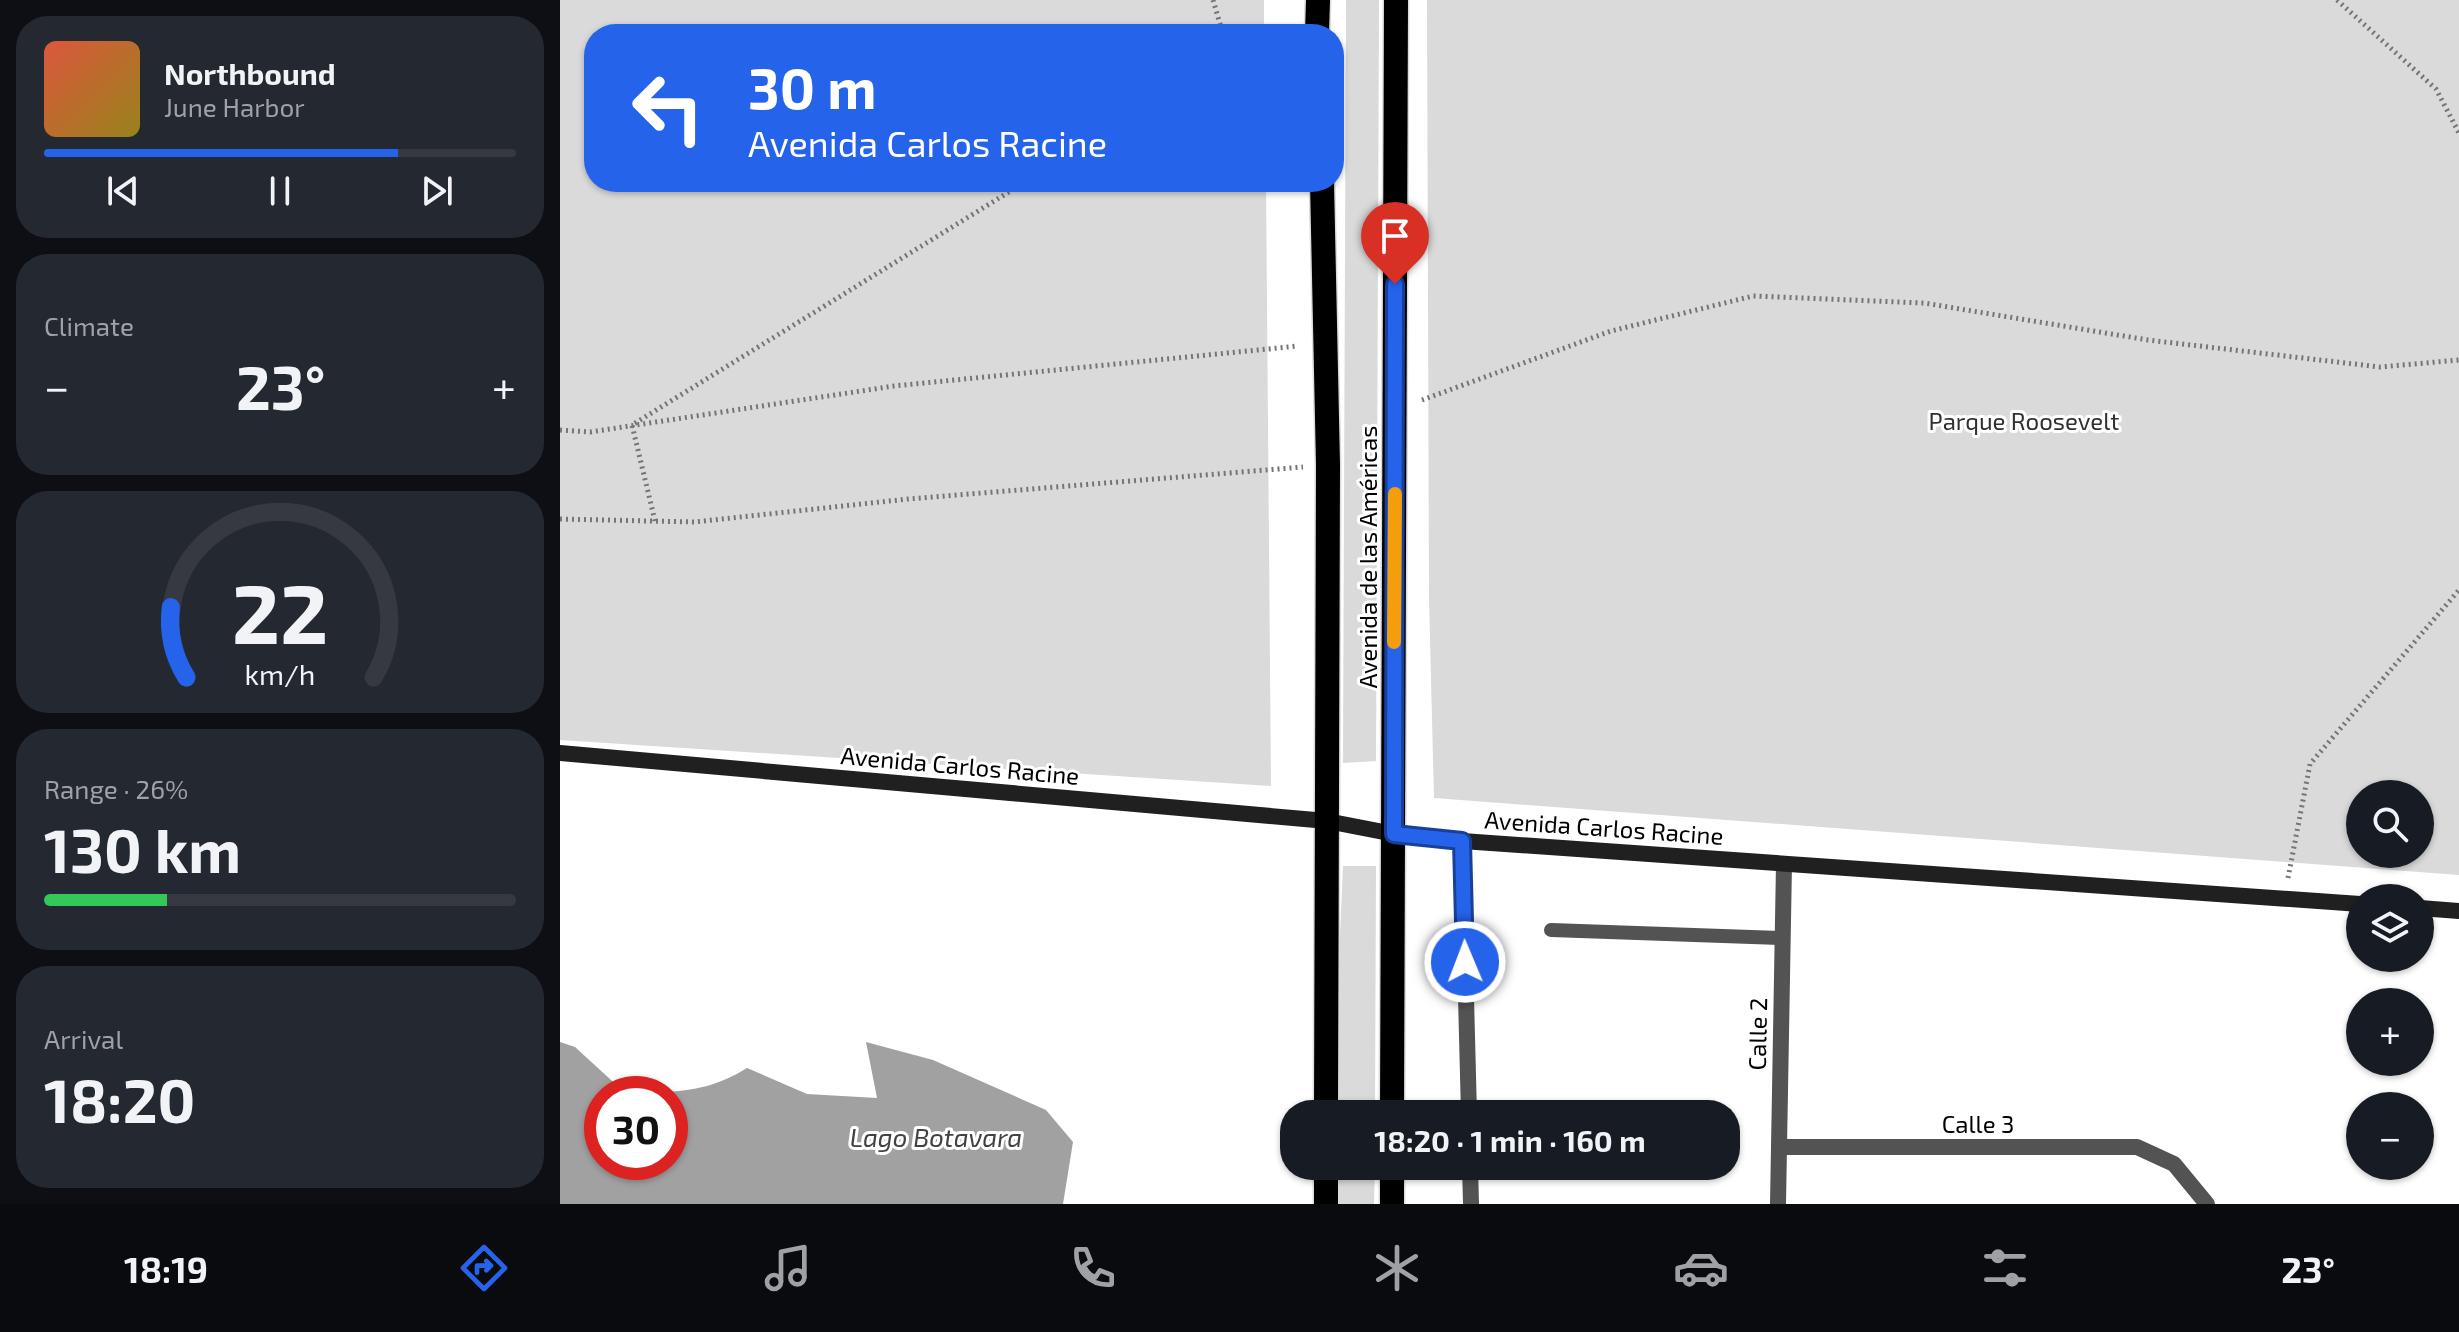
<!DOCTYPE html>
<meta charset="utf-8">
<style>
:root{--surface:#171b24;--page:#242831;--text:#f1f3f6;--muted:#9ea1a6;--line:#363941;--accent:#2563eb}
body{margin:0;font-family:"Exo 2",sans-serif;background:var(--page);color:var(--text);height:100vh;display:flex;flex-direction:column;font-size:30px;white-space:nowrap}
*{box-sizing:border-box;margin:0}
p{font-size:26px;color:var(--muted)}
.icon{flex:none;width:44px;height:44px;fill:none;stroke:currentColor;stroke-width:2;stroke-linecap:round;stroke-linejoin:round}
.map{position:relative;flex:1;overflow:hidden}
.panel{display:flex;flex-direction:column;gap:16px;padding:16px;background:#0d0f14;width:560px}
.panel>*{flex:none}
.guide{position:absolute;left:24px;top:24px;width:760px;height:168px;border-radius:32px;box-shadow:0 2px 6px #0004;background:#2563eb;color:#fff;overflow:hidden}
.controls{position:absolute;left:1786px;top:780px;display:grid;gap:16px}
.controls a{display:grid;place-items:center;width:88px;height:88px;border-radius:50%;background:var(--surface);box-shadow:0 2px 6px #0004;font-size:40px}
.speed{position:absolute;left:24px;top:1076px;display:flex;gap:16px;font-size:40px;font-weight:700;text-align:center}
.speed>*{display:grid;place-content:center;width:104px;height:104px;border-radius:50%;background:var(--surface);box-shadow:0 2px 6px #0004;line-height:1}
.speed .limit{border:12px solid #d22;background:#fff;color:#111}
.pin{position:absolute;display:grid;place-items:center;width:68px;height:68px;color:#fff;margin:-82px -34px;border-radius:50% 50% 50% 0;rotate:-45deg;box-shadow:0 0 8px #0007}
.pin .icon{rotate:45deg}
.me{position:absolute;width:88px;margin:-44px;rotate:359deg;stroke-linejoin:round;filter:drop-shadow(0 0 6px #0008)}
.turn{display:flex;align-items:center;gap:28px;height:168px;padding:0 32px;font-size:36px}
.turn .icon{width:104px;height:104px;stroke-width:2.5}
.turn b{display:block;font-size:56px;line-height:68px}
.big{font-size:60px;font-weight:700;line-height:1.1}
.panel .widget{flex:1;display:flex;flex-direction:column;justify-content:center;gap:12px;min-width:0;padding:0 28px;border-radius:32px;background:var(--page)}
.panel .dial{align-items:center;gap:0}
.dial svg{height:208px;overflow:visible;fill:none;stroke:var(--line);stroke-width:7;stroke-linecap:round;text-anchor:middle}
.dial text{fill:var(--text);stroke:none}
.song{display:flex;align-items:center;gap:24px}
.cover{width:96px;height:96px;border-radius:12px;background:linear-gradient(135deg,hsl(10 70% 55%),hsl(50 70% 35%))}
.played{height:8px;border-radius:4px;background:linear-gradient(90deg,var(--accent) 75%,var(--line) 75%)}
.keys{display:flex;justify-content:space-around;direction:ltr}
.heat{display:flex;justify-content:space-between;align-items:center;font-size:44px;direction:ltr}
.charge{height:12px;border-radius:6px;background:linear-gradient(90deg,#34c759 26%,var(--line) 0)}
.trip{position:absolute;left:720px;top:1100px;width:460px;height:80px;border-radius:32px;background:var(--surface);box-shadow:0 2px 6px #0004;font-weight:700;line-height:80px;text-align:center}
.dock{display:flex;height:128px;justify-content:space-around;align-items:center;background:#090b0e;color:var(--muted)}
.dock .icon{width:56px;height:56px}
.dock .selected{color:var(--accent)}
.dock b{font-size:36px;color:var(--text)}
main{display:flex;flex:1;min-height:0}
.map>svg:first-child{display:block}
.green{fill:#dadada;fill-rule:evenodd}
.water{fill:#a1a1a1;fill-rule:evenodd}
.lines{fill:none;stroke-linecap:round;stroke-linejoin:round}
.highway-casing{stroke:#dbdbdb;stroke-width:27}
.path{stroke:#757575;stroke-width:5;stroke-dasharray:2 4;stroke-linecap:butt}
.lane{stroke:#535353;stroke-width:14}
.street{stroke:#535353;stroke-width:16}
.secondary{stroke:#202020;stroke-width:16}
.highway{stroke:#000;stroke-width:24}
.route-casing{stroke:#184099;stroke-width:20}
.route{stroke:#2563eb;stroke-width:14}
.slow{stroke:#f59e0b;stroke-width:14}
.labels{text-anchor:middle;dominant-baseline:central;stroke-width:6;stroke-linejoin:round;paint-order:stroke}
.park-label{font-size:24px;fill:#313131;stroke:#fff}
.street-label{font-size:24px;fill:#000;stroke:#fff}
.water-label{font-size:26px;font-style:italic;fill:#424242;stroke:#fff}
</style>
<main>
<section class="panel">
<div class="widget">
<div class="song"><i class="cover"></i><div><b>Northbound</b><p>June Harbor</p></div></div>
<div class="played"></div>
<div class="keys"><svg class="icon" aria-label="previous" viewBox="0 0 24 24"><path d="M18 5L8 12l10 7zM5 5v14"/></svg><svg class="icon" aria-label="pause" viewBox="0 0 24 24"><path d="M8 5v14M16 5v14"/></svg><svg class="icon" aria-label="next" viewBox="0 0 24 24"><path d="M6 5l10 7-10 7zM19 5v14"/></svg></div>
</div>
<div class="widget"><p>Climate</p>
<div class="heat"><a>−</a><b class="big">23°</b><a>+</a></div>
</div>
<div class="widget dial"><svg viewBox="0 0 100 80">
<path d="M14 69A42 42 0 1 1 86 69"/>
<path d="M14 69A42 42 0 0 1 8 42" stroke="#2563eb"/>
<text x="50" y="56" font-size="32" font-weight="700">22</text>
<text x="50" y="72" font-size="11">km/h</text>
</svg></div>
<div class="widget"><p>Range · 26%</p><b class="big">130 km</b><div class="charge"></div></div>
<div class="widget"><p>Arrival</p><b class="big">18:20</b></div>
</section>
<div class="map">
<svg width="1899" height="1204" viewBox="0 0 1899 1204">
<rect width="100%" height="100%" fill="#fff"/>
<g class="green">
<polygon points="0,0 704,0 704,34 34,34 34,182 706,182 711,786 0,740"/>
<polygon points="786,0 819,0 816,761 783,763"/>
<path d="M867,0H1899V875L874,798L869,599ZM1800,794H1860V854H1800Z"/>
<polygon points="783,866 816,866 815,1114 778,1114 777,1006"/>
<polygon points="779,1166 815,1166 814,1204 779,1204"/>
</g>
<path class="water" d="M0,1042L15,1047L63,1091C111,1093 145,1094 187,1068L247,1094L317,1098L306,1042L373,1060L486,1110L513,1142L503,1204H0ZM42,1094H110V1162H42Z"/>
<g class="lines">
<defs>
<g id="highway">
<polyline points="757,34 758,0"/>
<polyline points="762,182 768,465 766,1114"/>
<polyline points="832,1114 836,0"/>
<polyline points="766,1204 766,1166"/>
<polyline points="832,1204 832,1166"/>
</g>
</defs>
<use href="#highway" class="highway-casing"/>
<g class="path">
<polyline points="653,0 663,34"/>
<polyline points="1777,0 1876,89 1899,133"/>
<polyline points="862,400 1051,331 1193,296 1364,303 1588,340 1820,367 1899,360"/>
<polyline points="0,430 30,432 334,386 738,346"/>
<polyline points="0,519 134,522 348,499 743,467"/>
<polyline points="95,521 72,425 465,182"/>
<polyline points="1728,878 1750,764 1899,590"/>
</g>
<polyline class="lane" points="991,930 1222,938"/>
<g class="street">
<polyline points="902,841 909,1114"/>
<polyline points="1219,1147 1577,1147 1614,1164 1647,1204"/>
<polyline points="910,1166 911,1204"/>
<polyline points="1218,1204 1224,864"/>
</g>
<g class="secondary">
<polyline points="0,753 767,821 834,834 902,841 1800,904"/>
<polyline points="1860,908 1899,911"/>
</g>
<use href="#highway" class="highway"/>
</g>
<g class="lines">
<defs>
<polyline id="route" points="835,284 834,834 902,841 905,962"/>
</defs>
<use href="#route" class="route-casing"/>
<use href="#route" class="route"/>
<polyline class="slow" points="834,642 835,494"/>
</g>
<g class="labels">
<g class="park-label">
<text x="1464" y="420">Parque Roosevelt</text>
</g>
<g class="street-label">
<text transform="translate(807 557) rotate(-90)">Avenida de las Américas</text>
<text transform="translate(400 765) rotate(5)">Avenida Carlos Racine</text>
<text transform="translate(1044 827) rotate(4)">Avenida Carlos Racine</text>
<text transform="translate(1197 1034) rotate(-89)">Calle 2</text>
<text x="1418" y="1123">Calle 3</text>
</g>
<g class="water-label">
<text x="376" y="1136">Lago Botavara</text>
</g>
</g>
</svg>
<div class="controls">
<a><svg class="icon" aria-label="search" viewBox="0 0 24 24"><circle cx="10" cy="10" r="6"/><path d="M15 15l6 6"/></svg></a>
<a><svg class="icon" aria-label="layers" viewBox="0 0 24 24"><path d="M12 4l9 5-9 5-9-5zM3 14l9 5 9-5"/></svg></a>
<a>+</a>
<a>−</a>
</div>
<div class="speed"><div class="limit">30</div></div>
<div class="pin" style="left:835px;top:284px;background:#d93025"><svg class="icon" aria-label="arrive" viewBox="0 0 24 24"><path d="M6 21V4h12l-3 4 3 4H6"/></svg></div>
<svg class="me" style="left:905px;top:962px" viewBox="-20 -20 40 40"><circle r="17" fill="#2563eb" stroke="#fff" stroke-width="3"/><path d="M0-11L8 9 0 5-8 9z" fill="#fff"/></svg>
<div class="trip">18:20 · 1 min · 160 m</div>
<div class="guide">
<div class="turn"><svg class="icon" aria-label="left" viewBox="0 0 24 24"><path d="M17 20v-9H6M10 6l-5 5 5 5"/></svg><div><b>30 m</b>Avenida Carlos Racine</div></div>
</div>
</div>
</main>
<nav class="dock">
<b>18:19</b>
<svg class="icon selected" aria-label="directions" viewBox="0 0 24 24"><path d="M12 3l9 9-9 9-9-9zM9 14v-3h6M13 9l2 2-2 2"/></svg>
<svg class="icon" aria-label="music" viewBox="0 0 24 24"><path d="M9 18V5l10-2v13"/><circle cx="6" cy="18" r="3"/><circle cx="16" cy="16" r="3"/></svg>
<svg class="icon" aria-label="phone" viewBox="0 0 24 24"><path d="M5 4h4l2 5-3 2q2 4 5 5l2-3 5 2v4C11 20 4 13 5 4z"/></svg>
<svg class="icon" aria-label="climate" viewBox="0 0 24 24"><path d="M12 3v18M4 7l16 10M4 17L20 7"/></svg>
<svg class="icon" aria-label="car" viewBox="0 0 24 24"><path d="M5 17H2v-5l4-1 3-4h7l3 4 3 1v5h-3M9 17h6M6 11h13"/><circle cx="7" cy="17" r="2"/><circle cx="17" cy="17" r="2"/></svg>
<svg class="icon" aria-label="filters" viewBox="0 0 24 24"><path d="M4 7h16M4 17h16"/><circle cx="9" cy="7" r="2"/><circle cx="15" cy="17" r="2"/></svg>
<b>23°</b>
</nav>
